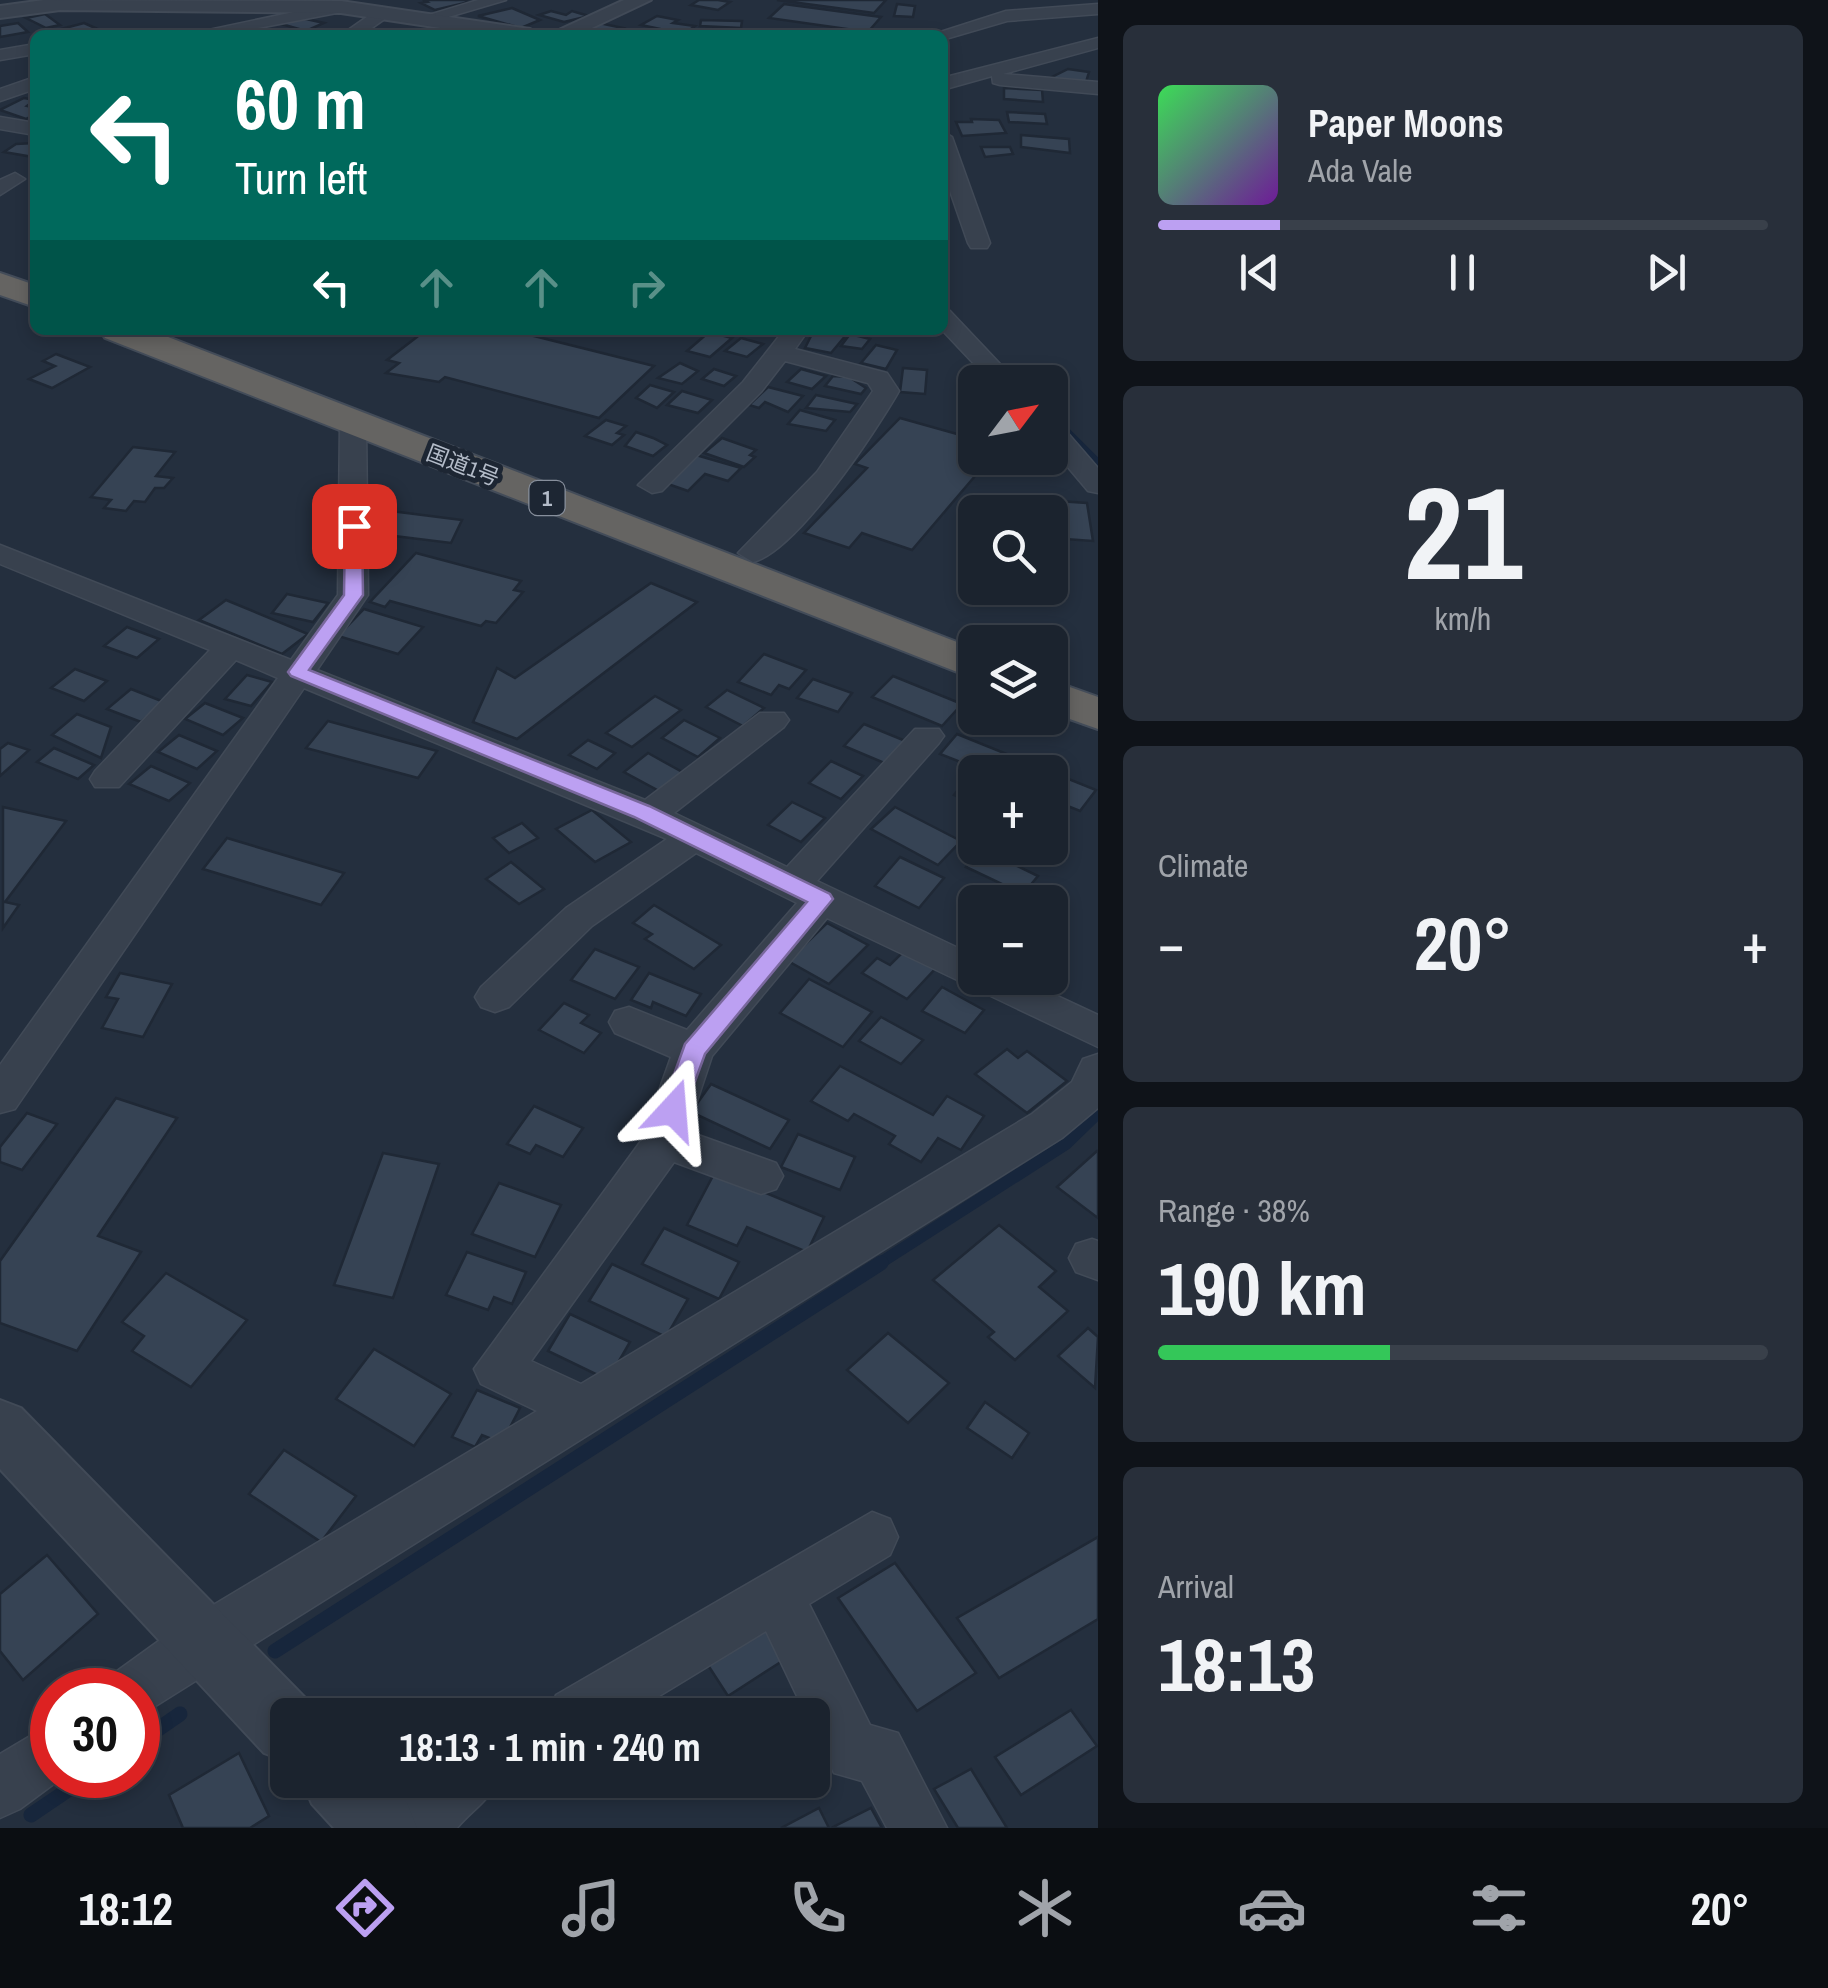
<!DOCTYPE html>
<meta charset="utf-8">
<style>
:root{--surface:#1b232e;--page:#282f3a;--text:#f1f3f6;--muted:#a0a4aa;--line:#39404a;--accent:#bca0f2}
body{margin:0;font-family:"Archivo Narrow","Noto Sans JP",sans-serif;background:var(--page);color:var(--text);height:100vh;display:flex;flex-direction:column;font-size:38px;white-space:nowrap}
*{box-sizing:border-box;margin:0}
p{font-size:32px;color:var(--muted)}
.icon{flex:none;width:55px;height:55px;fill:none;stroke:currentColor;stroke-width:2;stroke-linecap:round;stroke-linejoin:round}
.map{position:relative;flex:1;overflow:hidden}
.drawer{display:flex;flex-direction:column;gap:25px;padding:25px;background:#0f1319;width:730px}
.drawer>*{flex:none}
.guide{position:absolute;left:30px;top:30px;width:918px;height:305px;border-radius:15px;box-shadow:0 5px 15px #0003,0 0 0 2px var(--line);background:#00695c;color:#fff;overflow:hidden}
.needle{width:65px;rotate:58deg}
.tools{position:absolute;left:958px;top:365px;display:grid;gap:20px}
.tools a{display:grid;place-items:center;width:110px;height:110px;border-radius:15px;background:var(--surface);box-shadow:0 5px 15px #0003,0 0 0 2px var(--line);font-size:50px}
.speed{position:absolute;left:30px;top:1668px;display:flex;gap:20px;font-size:50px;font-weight:700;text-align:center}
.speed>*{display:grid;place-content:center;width:130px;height:130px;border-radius:50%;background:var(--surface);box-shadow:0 5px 15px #0003,0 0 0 2px var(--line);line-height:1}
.speed .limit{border:15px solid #d22;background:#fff;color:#111}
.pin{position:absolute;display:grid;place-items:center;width:85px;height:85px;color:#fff;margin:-42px;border-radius:20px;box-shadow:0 5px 15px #0006}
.me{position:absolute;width:110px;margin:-55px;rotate:19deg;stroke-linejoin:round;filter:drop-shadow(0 0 8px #0008)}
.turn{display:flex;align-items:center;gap:35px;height:210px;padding:0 40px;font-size:45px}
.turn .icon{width:130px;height:130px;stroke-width:2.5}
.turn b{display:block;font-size:70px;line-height:85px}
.lanes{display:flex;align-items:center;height:95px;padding:0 40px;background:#0003;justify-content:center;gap:50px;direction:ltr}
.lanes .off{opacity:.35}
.big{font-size:75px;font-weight:700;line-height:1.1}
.drawer .tile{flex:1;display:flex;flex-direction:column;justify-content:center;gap:15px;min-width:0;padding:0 35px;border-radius:15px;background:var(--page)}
.drawer .dial{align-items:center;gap:0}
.dial b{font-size:130px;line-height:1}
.song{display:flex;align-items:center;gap:30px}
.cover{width:120px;height:120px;border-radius:15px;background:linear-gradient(135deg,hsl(130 70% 55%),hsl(280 70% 35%))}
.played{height:10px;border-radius:5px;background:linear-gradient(90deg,var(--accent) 20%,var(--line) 20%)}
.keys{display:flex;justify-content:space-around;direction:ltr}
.heat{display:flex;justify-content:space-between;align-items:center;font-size:55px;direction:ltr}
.charge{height:15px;border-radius:8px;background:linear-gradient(90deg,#34c759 38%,var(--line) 0)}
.trip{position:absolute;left:270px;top:1698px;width:560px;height:100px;border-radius:15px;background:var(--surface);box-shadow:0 5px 15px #0003,0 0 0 2px var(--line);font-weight:700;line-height:100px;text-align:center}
.menu{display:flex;height:160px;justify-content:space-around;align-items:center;background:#0b0e12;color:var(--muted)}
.menu .icon{width:70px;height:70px}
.menu .active{color:var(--accent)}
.menu b{font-size:45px;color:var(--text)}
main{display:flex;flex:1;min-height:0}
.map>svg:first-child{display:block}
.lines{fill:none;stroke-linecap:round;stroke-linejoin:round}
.stream-far2{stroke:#17263c;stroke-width:8}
.stream-far1{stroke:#17263c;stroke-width:12}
.stream{stroke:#17263c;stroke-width:15}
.building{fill:#364354;stroke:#1f2835;stroke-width:2.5}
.minor-casing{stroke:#414a57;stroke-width:3}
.tertiary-casing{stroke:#414a57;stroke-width:4}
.trunk-casing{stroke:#434c59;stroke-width:4}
.minor{fill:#38414e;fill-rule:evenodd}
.tertiary{fill:#38414e;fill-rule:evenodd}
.trunk{fill:#656462;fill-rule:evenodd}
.route{fill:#bca0f2;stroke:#7a689d;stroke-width:2.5}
.labels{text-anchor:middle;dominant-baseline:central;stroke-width:10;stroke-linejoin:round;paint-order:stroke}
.far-street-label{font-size:22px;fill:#b4bcc9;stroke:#1d2633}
.shield{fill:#1d2633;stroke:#878f9c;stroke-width:2.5}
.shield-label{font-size:22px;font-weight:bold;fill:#b4bcc9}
</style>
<main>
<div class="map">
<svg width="1098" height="1828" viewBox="0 0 1098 1828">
<rect width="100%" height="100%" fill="#242f3e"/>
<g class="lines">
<polyline class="stream-far2" points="1050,415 1098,463"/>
<polyline class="stream-far1" points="877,1265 1066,1144 1098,1113"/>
<g class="stream">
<polyline points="275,1651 881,1263"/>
<polyline points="138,1743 180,1714"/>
<polyline points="31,1815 90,1775"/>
</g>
</g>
<g class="building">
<polygon points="423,0 464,0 469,2 435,10 421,3 427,2"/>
<polygon points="699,0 718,0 730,2 718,10 691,5"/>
<polygon points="777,0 886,0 874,13"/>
<polygon points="784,4 881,17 868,32 769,18"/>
<polygon points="897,4 915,6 913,17 894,16"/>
<polygon points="512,8 540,20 521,28 478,16"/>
<polygon points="551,11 566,15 572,11 589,16 564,22 539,15"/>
<polygon points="45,14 60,25 46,28 26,18"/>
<polygon points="657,16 678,20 673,23 695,26 684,34 641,25"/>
<polygon points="297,17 324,23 306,31 281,24"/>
<polygon points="701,20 742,21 741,28 700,26"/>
<polygon points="18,23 28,32 0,37 0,26"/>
<polygon points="84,23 102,31 75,35 61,29"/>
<polygon points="599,23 623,28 610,35 585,31"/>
<polygon points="1068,69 1089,72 1086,82 1050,78"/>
<polygon points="1004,88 1042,90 1043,102 1004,99"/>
<polygon points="24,98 35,100 27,106 35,108 35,114 26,119 0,110"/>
<polygon points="1007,112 1045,114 1047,124 1009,122"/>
<polygon points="971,119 999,120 1006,133 962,136 956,122 972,122"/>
<polygon points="1021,135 1069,139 1070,153 1021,147"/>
<polygon points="34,143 33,157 4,152 16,144"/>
<polygon points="981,147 1010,147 1013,154 985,157"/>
<polygon points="426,330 510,330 654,366 599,418 445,377 439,382 386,373 399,363 387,360"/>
<polygon points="814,330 823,330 846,335 831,353 805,348"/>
<polygon points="709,332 732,338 710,357 687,351"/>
<polygon points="850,334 870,339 862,349 841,346"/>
<polygon points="741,338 763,344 747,357 725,351"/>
<polygon points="876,345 897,350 886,369 861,363"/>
<polygon points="56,354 90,367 52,388 29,379 55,366 43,361"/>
<polygon points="680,363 698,371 682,384 658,378"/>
<polygon points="903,368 927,370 925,394 900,392"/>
<polygon points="714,369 736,376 724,386 702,379"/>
<polygon points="801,369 826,376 812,389 787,382"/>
<polygon points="833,376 849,377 866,388 861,394 825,386"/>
<polygon points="650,385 674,392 657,408 636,398"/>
<polygon points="768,387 803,396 788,412 765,402 759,408 749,405"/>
<polygon points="682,391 712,400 698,413 667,405"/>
<polygon points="816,395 857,404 850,412 806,408"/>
<polygon points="800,410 835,420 826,431 788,424"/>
<polygon points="900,418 975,439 967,457 987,462 912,550 862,533 849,548 804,533 867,468 855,464"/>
<polygon points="606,420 626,426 617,433 624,435 612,445 585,436"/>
<polygon points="636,432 653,438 667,445 653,456 625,446"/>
<polygon points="722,438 756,450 750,455 755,457 744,467 704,453"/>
<polygon points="133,447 175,452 156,476 173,478 164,488 155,488 145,502 134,501 126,511 104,508 111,500 91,497"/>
<polygon points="696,455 741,468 728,481 705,474 688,491 665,483"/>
<polygon points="1011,498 1087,503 1093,541 1050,538 1050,512 1013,512"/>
<polygon points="383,510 462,520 451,543 370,533"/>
<polygon points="416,553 521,581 514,590 523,592 496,623 486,621 481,626 390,601 385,607 370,602"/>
<polygon points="651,583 697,602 517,739 473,722 497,668 515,678"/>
<polygon points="287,594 328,603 313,622 272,613"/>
<polygon points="226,600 308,634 282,654 199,620"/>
<polygon points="364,609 423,627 398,654 338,636"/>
<polygon points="127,627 159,639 137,658 104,646"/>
<polygon points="764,654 806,670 789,689 779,685 771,695 738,682"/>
<polygon points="75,669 107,681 84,701 51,688"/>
<polygon points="247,675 272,682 251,706 225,699"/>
<polygon points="893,676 962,704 942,726 872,697"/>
<polygon points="813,679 852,693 838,712 797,698"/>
<polygon points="131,689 164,702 141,722 107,709"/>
<polygon points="727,690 764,708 743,726 706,707"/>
<polygon points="655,696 681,710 632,747 606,733"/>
<polygon points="205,703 243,718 223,735 185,719"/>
<polygon points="77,714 111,727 101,758 52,735"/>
<polygon points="684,720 720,738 698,757 662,738"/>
<polygon points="328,721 437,751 418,778 306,748"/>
<polygon points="864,724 908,742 889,765 844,746"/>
<polygon points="957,734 1096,790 1080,811 1050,799 1050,772 986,772 940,754"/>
<polygon points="179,735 217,751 197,769 158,752"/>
<polygon points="588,740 615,753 597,769 569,755"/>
<polygon points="8,743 29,750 0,776 0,749"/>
<polygon points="54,748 94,765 78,779 37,762"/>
<polygon points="648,753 684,773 661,792 624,772"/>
<polygon points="831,761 863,776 841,799 809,783"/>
<polygon points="151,766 190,783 169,801 129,784"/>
<polygon points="973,772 975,773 975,819 958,811 967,800 954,795"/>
<polygon points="792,802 825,818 801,842 768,825"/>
<polygon points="1050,806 1068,814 1053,830 1050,829"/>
<polygon points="3,807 66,821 5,902 19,905 3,928"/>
<polygon points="895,807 961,841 938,865 871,829"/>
<polygon points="592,810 631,842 595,862 556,829"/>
<polygon points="522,823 538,838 509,853 493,838"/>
<polygon points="227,838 344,873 321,905 203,869"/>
<polygon points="1050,838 1066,845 1051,863 1032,862 999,848 1050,848"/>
<polygon points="982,849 1038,876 1023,894 966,867"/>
<polygon points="900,857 944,878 919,908 875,886"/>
<polygon points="511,862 544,889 519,904 486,879"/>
<polygon points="654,905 721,945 694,969 645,939 652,934 633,923"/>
<polygon points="827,923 868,945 829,984 788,961"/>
<polygon points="595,949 639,967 615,999 571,980"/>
<polygon points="903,952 935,969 907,999 862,973 877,958 890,965"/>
<polygon points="120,973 172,984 143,1037 102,1028 118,999 106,997"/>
<polygon points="649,973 701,994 686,1016 653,1002 651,1008 631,1000"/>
<polygon points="809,979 872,1012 843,1047 780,1013"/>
<polygon points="942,987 984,1010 965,1033 922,1011"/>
<polygon points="564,1003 589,1015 581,1023 601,1033 584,1053 539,1030"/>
<polygon points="881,1017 923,1040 901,1064 859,1041"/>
<polygon points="1007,1049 1018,1058 1027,1051 1067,1081 1027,1113 975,1074"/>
<polygon points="840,1066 933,1115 947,1096 984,1116 961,1150 938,1138 921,1162 889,1144 895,1136 854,1114 848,1121 811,1101"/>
<polygon points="711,1084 789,1120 770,1149 691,1112"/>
<polygon points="116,1098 177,1118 98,1236 141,1252 77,1351 0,1323 0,1261"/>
<polygon points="534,1106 583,1128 563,1157 536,1145 530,1154 507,1144"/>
<polygon points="27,1113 57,1124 22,1170 0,1162 0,1147"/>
<polygon points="798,1134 855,1157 840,1190 781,1167"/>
<polygon points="1097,1151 1098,1152 1098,1218 1057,1187"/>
<polygon points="383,1153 439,1164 393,1298 334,1285"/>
<polygon points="715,1172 824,1217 807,1252 747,1227 737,1246 687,1225"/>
<polygon points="499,1183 561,1205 535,1257 472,1234"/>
<polygon points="999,1225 1056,1271 1039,1287 1068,1311 1015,1360 988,1337 994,1332 933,1280"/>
<polygon points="664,1228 739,1262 719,1299 642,1264"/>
<polygon points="467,1252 526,1272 512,1304 494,1297 488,1310 446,1295"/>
<polygon points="612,1264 688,1299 666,1337 589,1301"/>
<polygon points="166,1273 247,1320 191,1387 132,1351 144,1336 122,1322"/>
<polygon points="570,1314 630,1342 608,1380 548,1351"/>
<polygon points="1088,1328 1098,1337 1095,1388 1058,1356"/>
<polygon points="888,1333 949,1383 908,1423 847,1370"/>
<polygon points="374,1349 451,1394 414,1446 336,1399"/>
<polygon points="477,1390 520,1408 502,1443 482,1435 475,1447 452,1437"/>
<polygon points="985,1402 1029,1433 1012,1458 967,1428"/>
<polygon points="284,1450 356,1496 321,1542 249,1494"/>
<polygon points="1098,1537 1098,1619 999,1678 957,1618"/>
<polygon points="47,1555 98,1614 23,1680 0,1651 0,1594"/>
<polygon points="895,1563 976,1673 917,1711 838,1598"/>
<polygon points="762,1621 787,1658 728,1696 704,1659"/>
<polygon points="1071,1710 1097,1746 1021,1795 995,1757"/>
<polygon points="239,1753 269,1816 250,1828 183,1828 169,1795"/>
<polygon points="971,1769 1007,1828 958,1828 934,1789"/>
<polygon points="819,1808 829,1828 781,1828"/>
<polygon points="871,1808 882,1828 831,1828"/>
</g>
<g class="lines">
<defs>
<g id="minor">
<polygon points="478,0 506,0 428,23 419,18"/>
<polygon points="341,2 347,3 347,11 222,35 185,35"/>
<polygon points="1098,4 1098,14 1007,21 942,40 942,35 931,35 1006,11"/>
<polygon points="381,7 396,11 362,35 341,35"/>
<polygon points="1098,38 1098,48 1003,74 1098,82 1098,94 1000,85 993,83 992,76 942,90 942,78"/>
<polygon points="35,44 35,54 0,60 0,50"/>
<polygon points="35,77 35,89 0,101 0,89"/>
<polygon points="0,117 35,123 35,135 0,129"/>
<polygon points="942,131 952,137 990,243 987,248 971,248 968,243 942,168"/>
<polygon points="15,173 25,179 0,195 0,180"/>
<polygon points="942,309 950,311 1017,382 991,382 942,330"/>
<path d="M784,330L807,332L795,349L887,373L899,391C876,431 797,551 753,562L738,553L817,472L873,391L868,383L785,361L761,392L662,491L652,493L638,485L743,382Z"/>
<polygon points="353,415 366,423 368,595 317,670 645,800 760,713 784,713 789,720 784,727 674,813 787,867 915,729 939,729 944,736 939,743 817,881 975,956 975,978 1019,978 1098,1015 1098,1047 827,918 712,1056 687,1131 776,1163 783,1176 776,1189 761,1194 674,1162 531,1361 581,1384 1032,1114 1072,1082 1083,1059 1098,1054 1098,1108 1062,1138 138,1717 138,1690 109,1690 117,1671 185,1622 537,1411 481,1384 474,1369 641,1141 671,1057 615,1033 609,1022 615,1011 629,1007 687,1030 797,903 696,853 592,926 509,1007 495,1012 481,1007 475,997 481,987 566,908 667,839 304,688 15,1109 0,1113 0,1065 278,678 236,660 119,787 95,787 90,779 95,771 210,650 0,564 0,545 291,660 338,595 340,423"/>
<polygon points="1050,421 1059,423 1098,468 1098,493 1088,491 1050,446"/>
<polygon points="1092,1239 1098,1241 1098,1280 1076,1272 1069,1258 1076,1244"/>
<polygon points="872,1512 890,1519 898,1537 890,1555 809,1604 870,1725 898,1733 947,1828 887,1828 862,1781 834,1773 812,1728 812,1715 806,1715 766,1631 628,1715 548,1715 556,1695"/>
<polygon points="52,1723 52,1775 66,1775 20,1809 0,1818 0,1754"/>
<path d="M422,1780H498C488,1802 472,1810 457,1828H390L398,1807Z"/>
</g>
<g id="tertiary">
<polygon points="44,0 341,1 530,29 541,35 487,35 341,13 60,10 0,18 0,6"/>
<polygon points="624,0 651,0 577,35 548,35"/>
<polygon points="0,1400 21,1408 312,1705 316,1715 288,1715 288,1762 264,1753 0,1469"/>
<polygon points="302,1780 384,1780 407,1803 417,1828 334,1828 312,1804"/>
</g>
<g id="trunk">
<polygon points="0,273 35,285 35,307 0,295"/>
<polygon points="100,330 150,330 975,649 975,679 105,338"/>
<polygon points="1050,680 1098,697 1098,729 1050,712"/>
</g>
</defs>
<use href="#minor" class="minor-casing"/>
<use href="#tertiary" class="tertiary-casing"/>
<use href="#trunk" class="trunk-casing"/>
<use href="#minor" class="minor"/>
<use href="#tertiary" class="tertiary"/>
<use href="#trunk" class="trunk"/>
</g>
<polygon class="route" points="354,521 362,526 363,595 309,670 649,806 830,894 833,899 705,1054 682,1117 673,1120 661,1110 685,1044 807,902 634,817 291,676 288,672 344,595 345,526"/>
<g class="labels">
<g class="far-street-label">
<text transform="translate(463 465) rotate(21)">国道1号</text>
</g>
<rect class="shield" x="529.5" y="481" width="35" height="34" rx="8"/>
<g class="shield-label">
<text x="547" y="498">1</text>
</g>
</g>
</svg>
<div class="tools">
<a><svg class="needle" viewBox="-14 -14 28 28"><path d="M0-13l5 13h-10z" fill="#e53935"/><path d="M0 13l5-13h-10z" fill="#a0a4aa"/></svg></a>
<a><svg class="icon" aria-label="search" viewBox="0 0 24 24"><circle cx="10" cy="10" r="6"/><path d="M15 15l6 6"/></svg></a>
<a><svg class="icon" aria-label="layers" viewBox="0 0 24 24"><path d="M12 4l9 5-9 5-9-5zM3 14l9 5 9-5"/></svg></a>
<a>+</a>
<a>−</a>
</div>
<div class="speed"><div class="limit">30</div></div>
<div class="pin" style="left:354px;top:526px;background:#d93025"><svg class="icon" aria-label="arrive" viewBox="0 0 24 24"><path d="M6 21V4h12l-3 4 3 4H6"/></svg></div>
<svg class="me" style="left:673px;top:1110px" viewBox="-20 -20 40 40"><path d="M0-17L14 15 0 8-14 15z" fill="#bca0f2" stroke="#fff" stroke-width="4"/></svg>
<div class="trip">18:13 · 1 min · 240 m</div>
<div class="guide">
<div class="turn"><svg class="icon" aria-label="left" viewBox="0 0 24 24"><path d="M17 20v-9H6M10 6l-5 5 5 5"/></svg><div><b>60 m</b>Turn left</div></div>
<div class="lanes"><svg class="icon" aria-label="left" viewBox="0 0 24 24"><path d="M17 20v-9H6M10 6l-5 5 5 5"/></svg><svg class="icon off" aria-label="ahead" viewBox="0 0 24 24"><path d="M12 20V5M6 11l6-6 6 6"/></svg><svg class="icon off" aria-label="ahead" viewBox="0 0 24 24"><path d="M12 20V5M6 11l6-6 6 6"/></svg><svg class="icon off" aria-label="right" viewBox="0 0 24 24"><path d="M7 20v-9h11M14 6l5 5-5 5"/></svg></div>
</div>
</div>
<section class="drawer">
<div class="tile">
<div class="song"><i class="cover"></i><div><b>Paper Moons</b><p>Ada Vale</p></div></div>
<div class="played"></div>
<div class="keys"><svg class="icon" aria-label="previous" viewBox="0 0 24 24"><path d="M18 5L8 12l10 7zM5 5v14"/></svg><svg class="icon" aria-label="pause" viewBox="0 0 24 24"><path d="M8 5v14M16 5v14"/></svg><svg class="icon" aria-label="next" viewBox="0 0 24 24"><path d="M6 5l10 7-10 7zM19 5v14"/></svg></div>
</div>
<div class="tile dial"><b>21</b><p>km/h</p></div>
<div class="tile"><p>Climate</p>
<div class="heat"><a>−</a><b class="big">20°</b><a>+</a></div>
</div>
<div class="tile"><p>Range · 38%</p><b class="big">190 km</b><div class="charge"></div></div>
<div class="tile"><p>Arrival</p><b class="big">18:13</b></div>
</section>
</main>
<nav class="menu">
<b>18:12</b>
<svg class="icon active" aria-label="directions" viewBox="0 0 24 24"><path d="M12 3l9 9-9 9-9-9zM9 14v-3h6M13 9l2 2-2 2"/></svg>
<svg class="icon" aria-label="music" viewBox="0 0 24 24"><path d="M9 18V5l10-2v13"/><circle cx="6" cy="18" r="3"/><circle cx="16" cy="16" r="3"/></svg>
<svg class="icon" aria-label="phone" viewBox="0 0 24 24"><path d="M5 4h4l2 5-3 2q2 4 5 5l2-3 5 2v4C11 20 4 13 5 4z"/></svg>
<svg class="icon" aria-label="climate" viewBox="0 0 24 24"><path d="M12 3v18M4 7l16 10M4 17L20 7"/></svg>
<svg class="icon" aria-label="car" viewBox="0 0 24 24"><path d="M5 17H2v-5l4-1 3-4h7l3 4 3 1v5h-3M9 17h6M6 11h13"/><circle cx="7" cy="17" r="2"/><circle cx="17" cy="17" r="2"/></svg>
<svg class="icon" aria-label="filters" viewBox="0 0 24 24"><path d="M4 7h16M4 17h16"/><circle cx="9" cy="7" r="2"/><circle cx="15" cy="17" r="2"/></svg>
<b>20°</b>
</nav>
